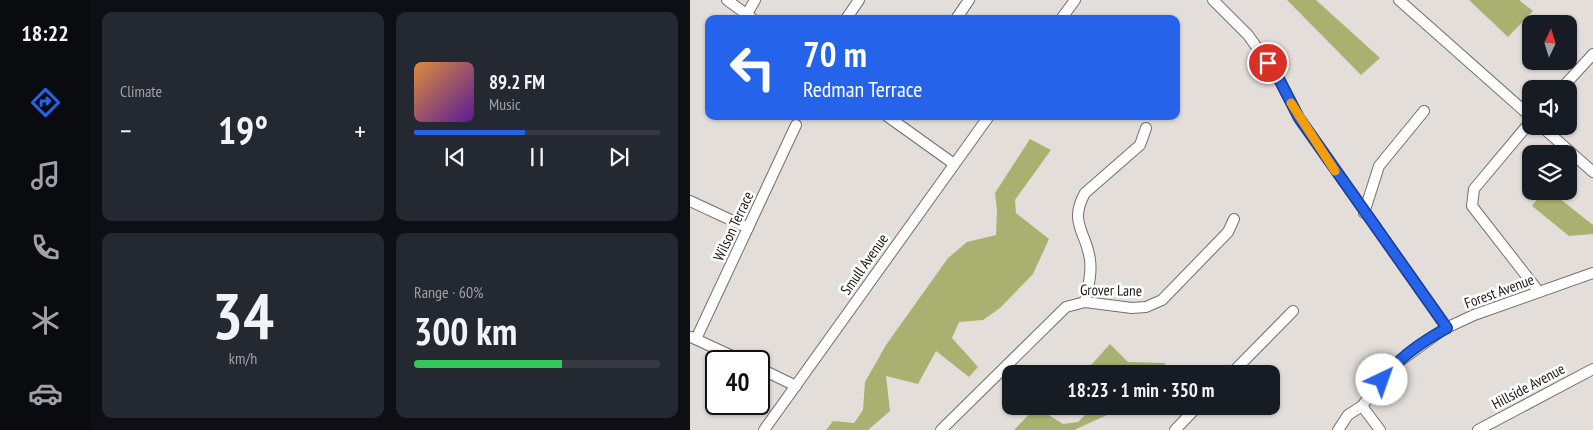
<!DOCTYPE html>
<meta charset="utf-8">
<style>
:root{--surface:#171b24;--page:#242831;--text:#f1f3f6;--muted:#9ea1a6;--line:#363941;--accent:#2563eb}
body{margin:0;font-family:"PT Sans Narrow",sans-serif;background:var(--page);color:var(--text);height:100vh;display:flex;flex-direction:column;font-size:19px;white-space:nowrap}
*{box-sizing:border-box;margin:0}
p{font-size:16px;color:var(--muted)}
.icon{flex:none;width:28px;height:28px;fill:none;stroke:currentColor;stroke-width:2;stroke-linecap:round;stroke-linejoin:round}
.map{position:relative;flex:1;overflow:hidden}
.side{display:flex;flex-direction:column;gap:12px;padding:12px;background:#0d0f14;width:600px}
.side>*{flex:none}
.hud{position:absolute;left:15px;top:15px;width:475px;height:105px;border-radius:10px;box-shadow:0 1px 4px #0004;background:#2563eb;color:#fff;overflow:hidden}
.needle{width:32px;rotate:4deg}
.controls{position:absolute;left:832px;top:15px;display:grid;gap:10px}
.controls a{display:grid;place-items:center;width:55px;height:55px;border-radius:10px;background:var(--surface);box-shadow:0 1px 4px #0004;font-size:25px}
.speed{position:absolute;left:15px;top:350px;display:flex;gap:10px;font-size:25px;font-weight:700;text-align:center}
.speed>*{display:grid;place-content:center;width:65px;height:65px;border-radius:50%;background:var(--surface);box-shadow:0 1px 4px #0004;line-height:1}
.speed .limit{border:2px solid #111;border-radius:8px;background:#fff;color:#111}
.pin{position:absolute;display:grid;place-items:center;width:42px;height:42px;color:#fff;margin:-21px;border:2px solid #fff;border-radius:50%;box-shadow:0 1px 5px #0007}
.me{position:absolute;width:55px;margin:-28px;rotate:42deg;stroke-linejoin:round;filter:drop-shadow(0 0 4px #0008)}
.turn{display:flex;align-items:center;gap:18px;height:105px;padding:0 15px;font-size:22px}
.turn .icon{width:65px;height:65px;stroke-width:2.5}
.turn b{display:block;font-size:35px;line-height:42px}
.big{font-size:38px;font-weight:800;line-height:1.1}
.side .card{flex:1;display:flex;flex-direction:column;justify-content:center;gap:8px;min-width:0;padding:0 18px;border-radius:10px;background:var(--page)}
.side .dial{align-items:center;gap:0}
.dial b{font-size:65px;line-height:1}
.song{display:flex;align-items:center;gap:15px}
.cover{width:60px;height:60px;border-radius:8px;background:linear-gradient(135deg,hsl(30 70% 55%),hsl(270 70% 35%))}
.played{height:5px;border-radius:2px;background:linear-gradient(90deg,var(--accent) 45%,var(--line) 45%)}
.keys{display:flex;justify-content:space-around;direction:ltr}
.heat{display:flex;justify-content:space-between;align-items:center;font-size:28px;direction:ltr}
.charge{height:8px;border-radius:4px;background:linear-gradient(90deg,#34c759 60%,var(--line) 0)}
.side .tiles{flex:1;display:grid;gap:12px;grid-template-columns:repeat(2,1fr)}
.trip{position:absolute;left:312px;top:365px;width:278px;height:50px;border-radius:10px;background:var(--surface);box-shadow:0 1px 4px #0004;font-weight:800;line-height:50px;text-align:center}
main{display:flex;flex:1;min-height:0}
.menu{display:flex;flex-direction:column;width:90px;justify-content:space-around;align-items:center;background:#090b0e;color:var(--muted)}
.menu .icon{width:35px;height:35px}
.menu .on{color:var(--accent)}
.menu b{font-size:22px;color:var(--text)}
.map>svg:first-child{display:block}
.forest{fill:#a9b170}
.lines{fill:none;stroke-linecap:round;stroke-linejoin:round}
.minor-casing{stroke:#746f6d;stroke-width:12}
.minor{stroke:#fff;stroke-width:10}
.route-casing{stroke:#184099;stroke-width:12}
.route{stroke:#2563eb;stroke-width:9}
.slow{stroke:#f59e0b;stroke-width:9}
.labels{text-anchor:middle;dominant-baseline:central;stroke-width:5;stroke-linejoin:round;paint-order:stroke}
.street-label{font-size:15px;fill:#181616;stroke:#fff}
</style>
<main>
<nav class="menu">
<b>18:22</b>
<svg class="icon on" aria-label="directions" viewBox="0 0 24 24"><path d="M12 3l9 9-9 9-9-9zM9 14v-3h6M13 9l2 2-2 2"/></svg>
<svg class="icon" aria-label="music" viewBox="0 0 24 24"><path d="M9 18V5l10-2v13"/><circle cx="6" cy="18" r="3"/><circle cx="16" cy="16" r="3"/></svg>
<svg class="icon" aria-label="phone" viewBox="0 0 24 24"><path d="M5 4h4l2 5-3 2q2 4 5 5l2-3 5 2v4C11 20 4 13 5 4z"/></svg>
<svg class="icon" aria-label="climate" viewBox="0 0 24 24"><path d="M12 3v18M4 7l16 10M4 17L20 7"/></svg>
<svg class="icon" aria-label="car" viewBox="0 0 24 24"><path d="M5 17H2v-5l4-1 3-4h7l3 4 3 1v5h-3M9 17h6M6 11h13"/><circle cx="7" cy="17" r="2"/><circle cx="17" cy="17" r="2"/></svg>
</nav>
<section class="side">
<div class="tiles">
<div class="card"><p>Climate</p>
<div class="heat"><a>−</a><b class="big">19°</b><a>+</a></div>
</div>
<div class="card">
<div class="song"><i class="cover"></i><div><b>89.2 FM</b><p>Music</p></div></div>
<div class="played"></div>
<div class="keys"><svg class="icon" aria-label="previous" viewBox="0 0 24 24"><path d="M18 5L8 12l10 7zM5 5v14"/></svg><svg class="icon" aria-label="pause" viewBox="0 0 24 24"><path d="M8 5v14M16 5v14"/></svg><svg class="icon" aria-label="next" viewBox="0 0 24 24"><path d="M6 5l10 7-10 7zM19 5v14"/></svg></div>
</div>
<div class="card dial"><b>34</b><p>km/h</p></div>
<div class="card"><p>Range · 60%</p><b class="big">300 km</b><div class="charge"></div></div>
</div>
</section>
<div class="map">
<svg width="903" height="430" viewBox="0 0 903 430">
<rect width="100%" height="100%" fill="#e4dedb"/>
<g class="forest">
<polygon points="597,0 626,0 690,58 671,75"/>
<polygon points="779,0 829,0 843,11 818,37"/>
<polygon points="340,139 361,150 325,200 326,213 359,239 343,274 310,308 293,320 269,322 262,338 288,367 279,377 246,351 228,384 196,376 200,411 178,430 136,430 143,421 164,423 173,410 175,382 196,345 258,258 277,242 306,235 307,210 305,193"/>
<polygon points="853,191 860,191 903,225 903,234 879,236 842,206"/>
<polygon points="420,344 438,362 476,363 466,374 393,374"/>
<polygon points="396,406 437,406 384,430 324,430 346,407 373,424 388,422 399,411"/>
</g>
<g class="lines">
<defs>
<g id="minor">
<polyline points="37,0 63,19"/>
<polyline points="523,0 558,35 588,77 609,118 757,328"/>
<polyline points="709,0 841,117"/>
<polyline points="57,14 65,0"/>
<polyline points="156,19 169,0"/>
<polyline points="266,19 279,0"/>
<polyline points="371,19 385,0"/>
<polyline points="871,89 903,54"/>
<polyline points="197,116 264,164"/>
<polyline points="841,121 784,189 782,206 849,292"/>
<polyline points="851,126 903,172"/>
<polyline points="0,201 58,228"/>
<polyline points="674,213 689,166 734,111"/>
<path d="M395,302C398,288 402,274 400,260C397,233 378,223 395,193L450,145L456,128"/>
<polyline points="1,337 53,361"/>
<polyline points="6,339 106,125"/>
<polyline points="69,368 106,386"/>
<polyline points="541,374 603,311"/>
<polyline points="672,406 690,430"/>
<polyline points="74,430 299,116"/>
<polyline points="251,430 376,307 395,302 442,308 456,307 472,300 538,232 544,219"/>
<polyline points="485,430 508,406"/>
<polyline points="648,430 658,415 672,406 702,367 754,329 784,315 903,273"/>
<polyline points="788,430 903,369"/>
</g>
</defs>
<use href="#minor" class="minor-casing"/>
<use href="#minor" class="minor"/>
</g>
<g class="lines">
<defs>
<path id="route" d="M578,63L588,77L609,118L757,328C733,341 708,358 692,380"/>
</defs>
<use href="#route" class="route-casing"/>
<use href="#route" class="route"/>
<polyline class="slow" points="601,103 645,171"/>
</g>
<g class="labels">
<g class="street-label">
<text transform="translate(43 226) rotate(-65)">Wilson Terrace</text>
<text transform="translate(174 264) rotate(-55)">Smull Avenue</text>
<text transform="translate(421 290) rotate(1)">Grover Lane</text>
<text transform="translate(809 291) rotate(-20)">Forest Avenue</text>
<text transform="translate(838 386) rotate(-28)">Hillside Avenue</text>
</g>
</g>
</svg>
<div class="controls">
<a><svg class="needle" viewBox="-14 -14 28 28"><path d="M0-13l5 13h-10z" fill="#e53935"/><path d="M0 13l5-13h-10z" fill="#9ea1a6"/></svg></a>
<a><svg class="icon" aria-label="sound" viewBox="0 0 24 24"><path d="M4 9h4l5-4v14l-5-4H4zM17 9q2 3 0 6"/></svg></a>
<a><svg class="icon" aria-label="layers" viewBox="0 0 24 24"><path d="M12 4l9 5-9 5-9-5zM3 14l9 5 9-5"/></svg></a>
</div>
<div class="speed"><div class="limit">40</div></div>
<div class="pin" style="left:578px;top:63px;background:#d93025"><svg class="icon" aria-label="arrive" viewBox="0 0 24 24"><path d="M6 21V4h12l-3 4 3 4H6"/></svg></div>
<svg class="me" style="left:692px;top:380px" viewBox="-20 -20 40 40"><circle r="19" fill="#fff"/><path d="M0-13L10 11 0 6-10 11z" fill="#2563eb"/></svg>
<div class="trip">18:23 · 1 min · 350 m</div>
<div class="hud">
<div class="turn"><svg class="icon" aria-label="left" viewBox="0 0 24 24"><path d="M17 20v-9H6M10 6l-5 5 5 5"/></svg><div><b>70 m</b>Redman Terrace</div></div>
</div>
</div>
</main>
